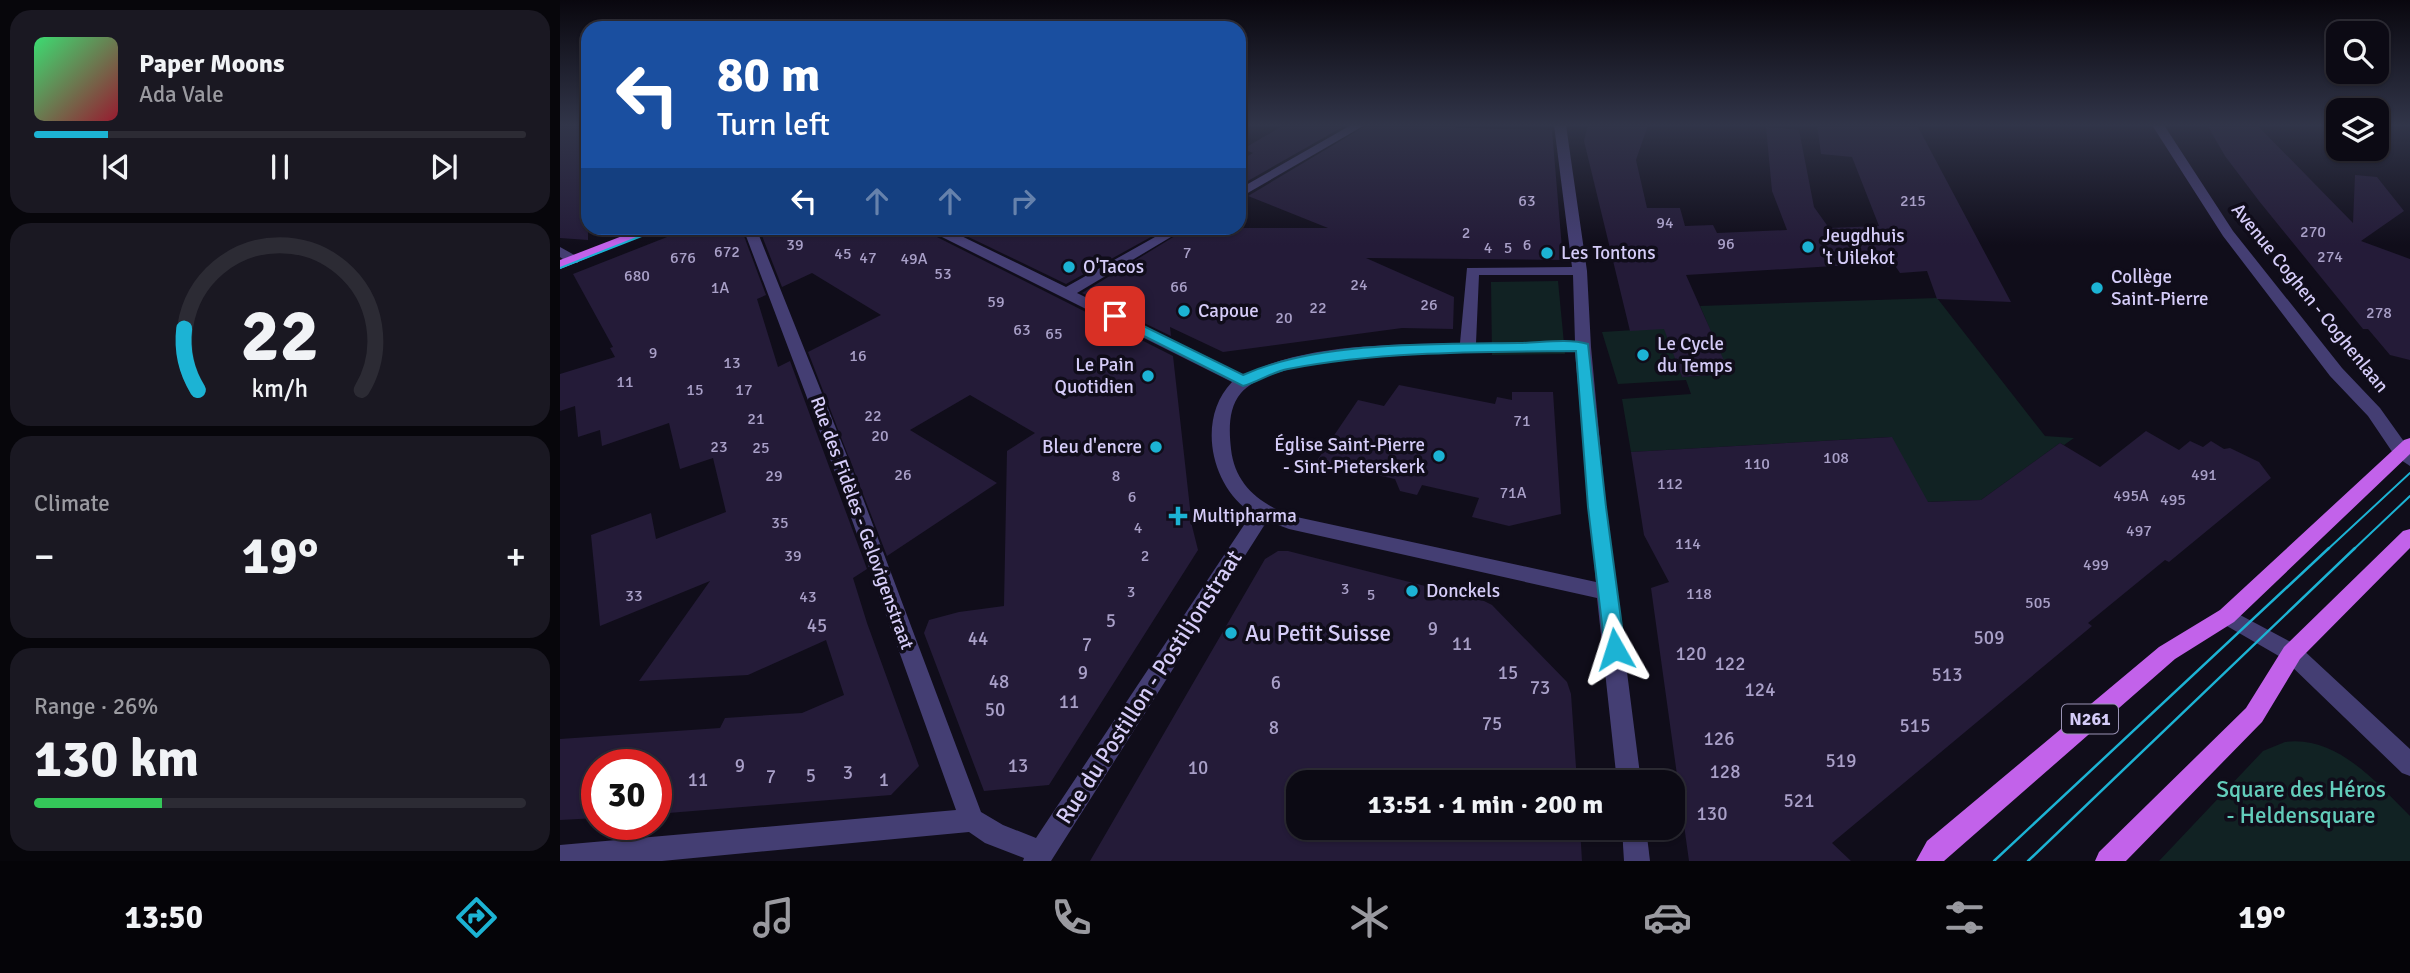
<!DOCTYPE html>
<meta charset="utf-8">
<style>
:root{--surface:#0c0a14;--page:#1a1822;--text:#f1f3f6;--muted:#9a9aa0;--line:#2c2b34;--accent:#1cb3d4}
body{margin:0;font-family:Signika,sans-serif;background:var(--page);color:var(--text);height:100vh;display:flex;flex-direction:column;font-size:26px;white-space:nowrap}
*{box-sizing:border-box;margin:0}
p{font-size:23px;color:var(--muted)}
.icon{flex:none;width:38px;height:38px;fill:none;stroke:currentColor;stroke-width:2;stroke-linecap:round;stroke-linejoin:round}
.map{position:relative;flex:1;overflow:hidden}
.details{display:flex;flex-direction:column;gap:10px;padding:10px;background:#07060b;width:560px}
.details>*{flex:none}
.guide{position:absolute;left:21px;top:21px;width:665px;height:214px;border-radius:21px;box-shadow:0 2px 5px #0004,0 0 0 2px var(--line);background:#1a4fa0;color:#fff;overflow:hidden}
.fabs{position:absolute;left:1766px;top:21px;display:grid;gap:14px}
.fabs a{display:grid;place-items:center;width:63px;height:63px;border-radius:14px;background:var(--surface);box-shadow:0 2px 5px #0004,0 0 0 2px var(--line);font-size:35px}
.speed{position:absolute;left:21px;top:749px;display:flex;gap:14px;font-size:35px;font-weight:700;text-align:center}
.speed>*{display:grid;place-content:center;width:91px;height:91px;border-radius:50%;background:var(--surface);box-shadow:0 2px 5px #0004,0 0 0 2px var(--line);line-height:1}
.speed .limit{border:10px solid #d22;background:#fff;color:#111}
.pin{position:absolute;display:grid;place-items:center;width:60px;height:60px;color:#fff;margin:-30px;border-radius:14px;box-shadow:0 4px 10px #0006}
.me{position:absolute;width:77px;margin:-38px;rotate:354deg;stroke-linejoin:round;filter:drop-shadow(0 0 5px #0008)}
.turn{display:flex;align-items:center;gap:24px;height:147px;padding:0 21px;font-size:32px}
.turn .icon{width:91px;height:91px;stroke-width:2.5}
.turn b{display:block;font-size:49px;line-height:60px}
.lanes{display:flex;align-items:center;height:66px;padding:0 21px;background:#0003;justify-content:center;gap:35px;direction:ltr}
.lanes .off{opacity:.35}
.big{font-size:52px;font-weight:700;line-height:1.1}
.details .card{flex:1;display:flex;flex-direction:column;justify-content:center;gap:10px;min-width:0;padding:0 24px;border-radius:21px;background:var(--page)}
.details .dial{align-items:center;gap:0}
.dial svg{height:182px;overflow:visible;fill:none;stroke:var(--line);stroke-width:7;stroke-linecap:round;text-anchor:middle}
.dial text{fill:var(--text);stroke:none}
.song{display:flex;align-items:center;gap:21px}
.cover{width:84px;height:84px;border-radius:10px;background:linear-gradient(135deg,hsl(140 70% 55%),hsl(350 70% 35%))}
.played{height:7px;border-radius:4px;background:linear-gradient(90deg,var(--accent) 15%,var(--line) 15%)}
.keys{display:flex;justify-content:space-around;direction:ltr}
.heat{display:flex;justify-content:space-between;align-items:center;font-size:38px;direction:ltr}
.charge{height:10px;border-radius:5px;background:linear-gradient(90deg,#34c759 26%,var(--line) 0)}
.trip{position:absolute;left:726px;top:770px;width:399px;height:70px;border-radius:21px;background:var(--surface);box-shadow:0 2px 5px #0004,0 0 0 2px var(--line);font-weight:700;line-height:70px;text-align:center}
.tab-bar{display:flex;height:112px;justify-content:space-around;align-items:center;background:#050408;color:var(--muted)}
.tab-bar .icon{width:49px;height:49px}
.tab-bar .current{color:var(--accent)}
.tab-bar b{font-size:32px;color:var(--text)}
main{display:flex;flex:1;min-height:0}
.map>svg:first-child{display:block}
.green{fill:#112223}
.building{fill:#241b38}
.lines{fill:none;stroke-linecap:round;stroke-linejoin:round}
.minor{fill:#443e73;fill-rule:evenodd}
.major{fill:#c262ea;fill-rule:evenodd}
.tram-far1{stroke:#1cb3d4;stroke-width:2}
.tram{stroke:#1cb3d4;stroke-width:2.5}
.route{fill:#1cb3d4;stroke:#12748a;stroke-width:2}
.poi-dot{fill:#1cb3d4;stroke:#100d1a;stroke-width:2.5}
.labels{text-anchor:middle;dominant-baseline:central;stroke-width:7;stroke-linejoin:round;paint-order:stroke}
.number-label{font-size:16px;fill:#a9a0c8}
.shield{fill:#100d1a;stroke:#9a93b5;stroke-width:2}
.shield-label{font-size:18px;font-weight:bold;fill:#d5ccf8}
.poi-label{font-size:19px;fill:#d5ccf8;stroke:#100d1a;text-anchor:start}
.street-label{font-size:19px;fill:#d5ccf8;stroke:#100d1a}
.near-number-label{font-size:19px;fill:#a9a0c8}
.near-poi-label{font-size:23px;fill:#d5ccf8;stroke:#100d1a;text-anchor:start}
.near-street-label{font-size:23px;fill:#d5ccf8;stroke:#100d1a}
.near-park-label{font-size:23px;fill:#63cdbb;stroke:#100d1a}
</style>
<main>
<section class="details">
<div class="card">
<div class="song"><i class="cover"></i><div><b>Paper Moons</b><p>Ada Vale</p></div></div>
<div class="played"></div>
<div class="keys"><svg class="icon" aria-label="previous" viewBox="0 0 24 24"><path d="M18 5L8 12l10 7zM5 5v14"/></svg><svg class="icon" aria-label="pause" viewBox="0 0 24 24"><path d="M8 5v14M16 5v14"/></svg><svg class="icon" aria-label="next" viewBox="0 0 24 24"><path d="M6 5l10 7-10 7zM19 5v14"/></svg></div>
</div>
<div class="card dial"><svg viewBox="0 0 100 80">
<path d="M14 69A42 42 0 1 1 86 69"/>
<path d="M14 69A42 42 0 0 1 8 42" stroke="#1cb3d4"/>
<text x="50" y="56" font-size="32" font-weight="700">22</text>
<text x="50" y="72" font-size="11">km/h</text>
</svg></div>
<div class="card"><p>Climate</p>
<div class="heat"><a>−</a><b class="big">19°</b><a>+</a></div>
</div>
<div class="card"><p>Range · 26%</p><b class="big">130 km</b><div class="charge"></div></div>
</section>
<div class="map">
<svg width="1850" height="861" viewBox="0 0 1850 861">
<rect width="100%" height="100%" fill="#100d1a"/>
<g class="green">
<polygon points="998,281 1005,354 932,355 931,282"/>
<polygon points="1377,298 1485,436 1514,438 1504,445 1500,443 1421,500 1221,507 1331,437 1071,452 1062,399 1131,394 1126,380 1058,384 1042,332 1107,328 1122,377 1169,374 1140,306"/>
<path d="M1725,742C1777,735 1817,783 1850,816V861H1599L1703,751Z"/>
</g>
<g class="building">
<polygon points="0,125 28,125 28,240 0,238"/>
<polygon points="724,125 786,125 679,186 679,161 693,153 683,149"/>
<polygon points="807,125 900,125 895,128 992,130 1003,260 806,258 894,297 893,329 842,328 663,352 610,327 611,336 522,293 628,228 768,228 688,196"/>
<polygon points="1028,125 1088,125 1076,160 1087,208 1120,208 1125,226 1153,225 1157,233 1227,230 1212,191 1206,127 1239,130 1254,207 1269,228 1319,226 1292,157 1261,154 1257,125 1357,125 1451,302 1377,299 1367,271 1340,273 1336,267 1274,266 1126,275 1170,374 1122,377 1104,329 1070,331 1024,141"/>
<polygon points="1647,125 1697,125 1793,223 1795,175 1817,177 1844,211 1801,241 1850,259 1850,360 1830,355 1808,329 1803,329 1699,201 1665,156"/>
<polygon points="130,228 181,228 206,295 197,299 218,367 230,361 307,569 293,578 307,623 359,766 331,795 96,814 96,765 37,765 37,818 0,820 0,739 160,728 165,718 242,713 284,695 266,640 188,675 79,681 150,581 40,626 31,535 91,513 96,539 166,512 153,458 120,469 109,423 42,446 40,430 18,437 15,406 0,411 0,374 55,357 50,348 53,347 13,274"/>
<polygon points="199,228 367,228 369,233 613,356 632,526 638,550 489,785 424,791 364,633 369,620 399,612 444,606 447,451 475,433 410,395 350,430 437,483 327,556 248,352 321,315 252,273 222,287"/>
<polygon points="390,228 607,228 506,284"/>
<polygon points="839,385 935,404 937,397 952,400 952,392 993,392 1001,514 949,526 912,517 919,498 862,485 857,495 840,491 835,479 756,462 798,400 824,406"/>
<polygon points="1586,431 1619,450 1630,441 1643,447 1651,441 1664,449 1670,448 1699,462 1711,478 1609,562 1605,560 1528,623 1532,626 1272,843 1291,861 1129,861 1091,588 1109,582 1084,535 1071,452 1332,437 1368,502 1421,500 1500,443 1540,467"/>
<polygon points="718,551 728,551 924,601 932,605 1007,682 1011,694 1017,782 738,782 738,828 1020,828 1022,861 530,861 705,559"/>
</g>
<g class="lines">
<g class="minor">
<polygon points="791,125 805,125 679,198 679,189"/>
<path d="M994,125H1006L1027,271L1031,347L1046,507L1081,782H1057L1037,598L729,529L707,521L491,861H463L464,858L425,843L409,832L102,861H0V845L396,810L269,456L183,228H196L287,456L421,812L443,825L476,838L692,513C651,487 636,419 672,382L370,231L369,228H385L506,287L611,228H626L517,293L684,375C748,343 830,345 900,343L907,268L1012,267ZM919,275H1013L1015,342L916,343ZM1015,352L1036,582L732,516C700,504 675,485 671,449C669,431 668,408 681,393C722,345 950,352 1015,352Z"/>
<polygon points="1592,125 1604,125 1673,231 1782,368 1820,408 1850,450 1850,466 1835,456 1808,416 1770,376 1663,236"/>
<polygon points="0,247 18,257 18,263 8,263 0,257"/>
<polygon points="1667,608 1740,647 1850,749 1850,776 1842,773 1724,659 1660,622 1656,616 1660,610"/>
<polygon points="1062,828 1086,828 1090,861 1064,861"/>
</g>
<g class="major">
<polygon points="83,228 101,228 0,269 0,260"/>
<polygon points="1850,438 1850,454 1674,622 1615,659 1384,861 1356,861 1367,841 1599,647 1660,610 1844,440"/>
<polygon points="1850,529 1850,548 1740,659 1702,722 1566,861 1535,861 1539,852 1686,708 1724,647 1843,531"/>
</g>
<g class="tram-far1">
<polyline points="0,268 102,228"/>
<polyline points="1767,550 1850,473"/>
<polyline points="1793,550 1850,496"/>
</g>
<g class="tram">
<polyline points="1434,861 1769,548"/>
<polyline points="1468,861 1795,548"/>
</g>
</g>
<linearGradient id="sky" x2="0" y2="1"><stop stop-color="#09070e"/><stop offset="0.51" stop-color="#313549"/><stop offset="1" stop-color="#313549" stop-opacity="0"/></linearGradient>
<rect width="1850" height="245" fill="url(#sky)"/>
<path class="route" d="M555,312L683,375C759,341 876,344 959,343C980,343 1007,338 1028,344L1046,507L1065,649L1062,654L1055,657L1048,654L1045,649L1028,507L1016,351C920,352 822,351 728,369C712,372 698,382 683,386L550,319V313Z"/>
<g class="poi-dot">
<circle cx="1248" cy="247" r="7"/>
<circle cx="987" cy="253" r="7"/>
<circle cx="509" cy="267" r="7"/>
<circle cx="1537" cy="288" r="7"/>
<circle cx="624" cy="311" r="7"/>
<circle cx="1083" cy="355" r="7"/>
<circle cx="588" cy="376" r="7"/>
<circle cx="596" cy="447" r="7"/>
<circle cx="879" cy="456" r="7"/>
<path d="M614.5 505.5h7v7h7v7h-7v7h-7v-7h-7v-7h7z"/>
<circle cx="852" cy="591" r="7"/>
<circle cx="671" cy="633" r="7"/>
</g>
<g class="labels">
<g class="number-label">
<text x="967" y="201">63</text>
<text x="1353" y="201">215</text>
<text x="1105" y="223">94</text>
<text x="1753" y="232">270</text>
<text x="906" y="233">2</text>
<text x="1166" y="244">96</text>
<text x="235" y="245">39</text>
<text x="967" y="245">6</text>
<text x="928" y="248">4</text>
<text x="948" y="248">5</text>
<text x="167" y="252">672</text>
<text x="627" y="253">7</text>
<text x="283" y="254">45</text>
<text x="1770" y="257">274</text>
<text x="123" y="258">676</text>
<text x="308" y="258">47</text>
<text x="354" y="259">49A</text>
<text x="383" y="274">53</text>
<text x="77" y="276">680</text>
<text x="799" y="285">24</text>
<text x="619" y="287">66</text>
<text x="160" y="288">1A</text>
<text x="436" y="302">59</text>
<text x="869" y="305">26</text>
<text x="758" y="308">22</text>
<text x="1819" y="313">278</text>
<text x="724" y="318">20</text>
<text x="462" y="330">63</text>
<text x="494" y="334">65</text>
<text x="93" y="353">9</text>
<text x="298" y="356">16</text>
<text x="172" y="363">13</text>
<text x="65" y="382">11</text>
<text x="135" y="390">15</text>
<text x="184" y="390">17</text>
<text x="313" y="416">22</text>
<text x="196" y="419">21</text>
<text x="962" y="421">71</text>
<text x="320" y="436">20</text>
<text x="159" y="447">23</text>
<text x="201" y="448">25</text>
<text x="1276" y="458">108</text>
<text x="1197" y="464">110</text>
<text x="343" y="475">26</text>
<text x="1644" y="475">491</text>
<text x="214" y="476">29</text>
<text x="556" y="476">8</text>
<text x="1110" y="484">112</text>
<text x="953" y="493">71A</text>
<text x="1571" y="496">495A</text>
<text x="572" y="497">6</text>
<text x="1613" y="500">495</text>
<text x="220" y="523">35</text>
<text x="578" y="528">4</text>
<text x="1579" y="531">497</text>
<text x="1128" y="544">114</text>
<text x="233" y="556">39</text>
<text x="585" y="556">2</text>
<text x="1536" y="565">499</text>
<text x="785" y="589">3</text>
<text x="571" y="592">3</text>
<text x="1139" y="594">118</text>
<text x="811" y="595">5</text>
<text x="74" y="596">33</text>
<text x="248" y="597">43</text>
<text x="1478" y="603">505</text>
</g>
<rect class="shield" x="1502" y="704.5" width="56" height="29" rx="5"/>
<g class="shield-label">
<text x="1530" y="719">N261</text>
</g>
<g class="poi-label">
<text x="1262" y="236">Jeugdhuis<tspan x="1262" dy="22">'t Uilekot</tspan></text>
<text x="1001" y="253">Les Tontons</text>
<text x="523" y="267">O'Tacos</text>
<text x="1551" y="277">Collège<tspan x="1551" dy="22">Saint-Pierre</tspan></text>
<text x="638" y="311">Capoue</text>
<text x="1097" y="344">Le Cycle<tspan x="1097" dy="22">du Temps</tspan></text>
<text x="574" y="365" text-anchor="end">Le Pain<tspan x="574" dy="22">Quotidien</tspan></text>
<text x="865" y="445" text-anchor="end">Église Saint-Pierre<tspan x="865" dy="22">- Sint-Pieterskerk</tspan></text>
<text x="582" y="447" text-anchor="end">Bleu d'encre</text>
<text x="632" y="516">Multipharma</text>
<text x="866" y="591">Donckels</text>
</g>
<g class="street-label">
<text transform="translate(1750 298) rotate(51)">Avenue Coghen - Coghenlaan</text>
<text transform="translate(302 523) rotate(70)">Rue des Fidèles - Gelovigenstraat</text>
</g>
<g class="near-number-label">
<text x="551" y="621">5</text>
<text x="257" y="626">45</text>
<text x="873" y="629">9</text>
<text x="1429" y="638">509</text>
<text x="418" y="639">44</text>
<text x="902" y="644">11</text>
<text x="527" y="645">7</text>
<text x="1131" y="654">120</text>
<text x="1170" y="664">122</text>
<text x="523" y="673">9</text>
<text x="948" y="673">15</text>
<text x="1387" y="675">513</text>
<text x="439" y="682">48</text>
<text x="716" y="683">6</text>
<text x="980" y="688">73</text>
<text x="1200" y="690">124</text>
<text x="509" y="702">11</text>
<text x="435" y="710">50</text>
<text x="932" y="724">75</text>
<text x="1355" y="726">515</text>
<text x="714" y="728">8</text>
<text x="1159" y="739">126</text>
<text x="1281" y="761">519</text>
<text x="180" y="766">9</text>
<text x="458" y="766">13</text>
<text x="638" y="768">10</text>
<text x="1165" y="772">128</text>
<text x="288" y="773">3</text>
<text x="251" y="776">5</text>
<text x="211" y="777">7</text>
<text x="138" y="780">11</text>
<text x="324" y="780">1</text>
<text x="1239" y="801">521</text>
<text x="1152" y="814">130</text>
</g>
<g class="near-poi-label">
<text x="685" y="633">Au Petit Suisse</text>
</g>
<g class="near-street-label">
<text transform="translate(589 687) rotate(-57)">Rue du Postillon - Postiljonstraat</text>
</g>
<g class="near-park-label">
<text x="1741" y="789">Square des Héros<tspan x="1741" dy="26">- Heldensquare</tspan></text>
</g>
</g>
</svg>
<div class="fabs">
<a><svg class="icon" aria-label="search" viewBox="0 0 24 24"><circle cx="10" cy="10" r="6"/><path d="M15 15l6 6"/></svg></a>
<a><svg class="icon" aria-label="layers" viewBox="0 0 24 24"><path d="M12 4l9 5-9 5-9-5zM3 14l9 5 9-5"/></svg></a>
</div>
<div class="speed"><div class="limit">30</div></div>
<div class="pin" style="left:555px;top:316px;background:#d93025"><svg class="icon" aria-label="arrive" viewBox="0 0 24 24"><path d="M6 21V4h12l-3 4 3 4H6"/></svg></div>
<svg class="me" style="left:1055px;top:649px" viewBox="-20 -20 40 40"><path d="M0-17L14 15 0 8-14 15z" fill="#1cb3d4" stroke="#fff" stroke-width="4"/></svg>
<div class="trip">13:51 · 1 min · 200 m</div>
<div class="guide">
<div class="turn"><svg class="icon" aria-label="left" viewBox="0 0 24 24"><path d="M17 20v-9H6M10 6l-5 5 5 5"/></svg><div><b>80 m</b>Turn left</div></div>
<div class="lanes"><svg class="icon" aria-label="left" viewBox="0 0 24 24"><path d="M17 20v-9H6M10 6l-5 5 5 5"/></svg><svg class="icon off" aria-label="ahead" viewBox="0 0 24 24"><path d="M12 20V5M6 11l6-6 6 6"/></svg><svg class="icon off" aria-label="ahead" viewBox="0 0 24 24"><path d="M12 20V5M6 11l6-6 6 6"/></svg><svg class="icon off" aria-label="right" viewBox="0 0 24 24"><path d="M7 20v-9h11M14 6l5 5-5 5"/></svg></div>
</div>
</div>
</main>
<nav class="tab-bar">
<b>13:50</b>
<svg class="icon current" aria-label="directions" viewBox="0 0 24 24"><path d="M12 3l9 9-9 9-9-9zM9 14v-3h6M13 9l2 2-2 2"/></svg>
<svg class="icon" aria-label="music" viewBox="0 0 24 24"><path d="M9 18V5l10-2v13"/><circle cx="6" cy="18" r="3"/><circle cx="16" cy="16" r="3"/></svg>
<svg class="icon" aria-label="phone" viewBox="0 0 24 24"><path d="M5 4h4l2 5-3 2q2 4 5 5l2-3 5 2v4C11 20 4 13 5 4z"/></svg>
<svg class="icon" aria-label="climate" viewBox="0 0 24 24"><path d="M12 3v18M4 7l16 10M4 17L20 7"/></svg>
<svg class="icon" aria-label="car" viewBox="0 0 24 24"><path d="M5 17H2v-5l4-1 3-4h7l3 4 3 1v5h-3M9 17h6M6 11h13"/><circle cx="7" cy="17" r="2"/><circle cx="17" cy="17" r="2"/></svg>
<svg class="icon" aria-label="filters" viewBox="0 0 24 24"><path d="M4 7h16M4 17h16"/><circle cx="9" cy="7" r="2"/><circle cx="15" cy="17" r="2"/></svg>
<b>19°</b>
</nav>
